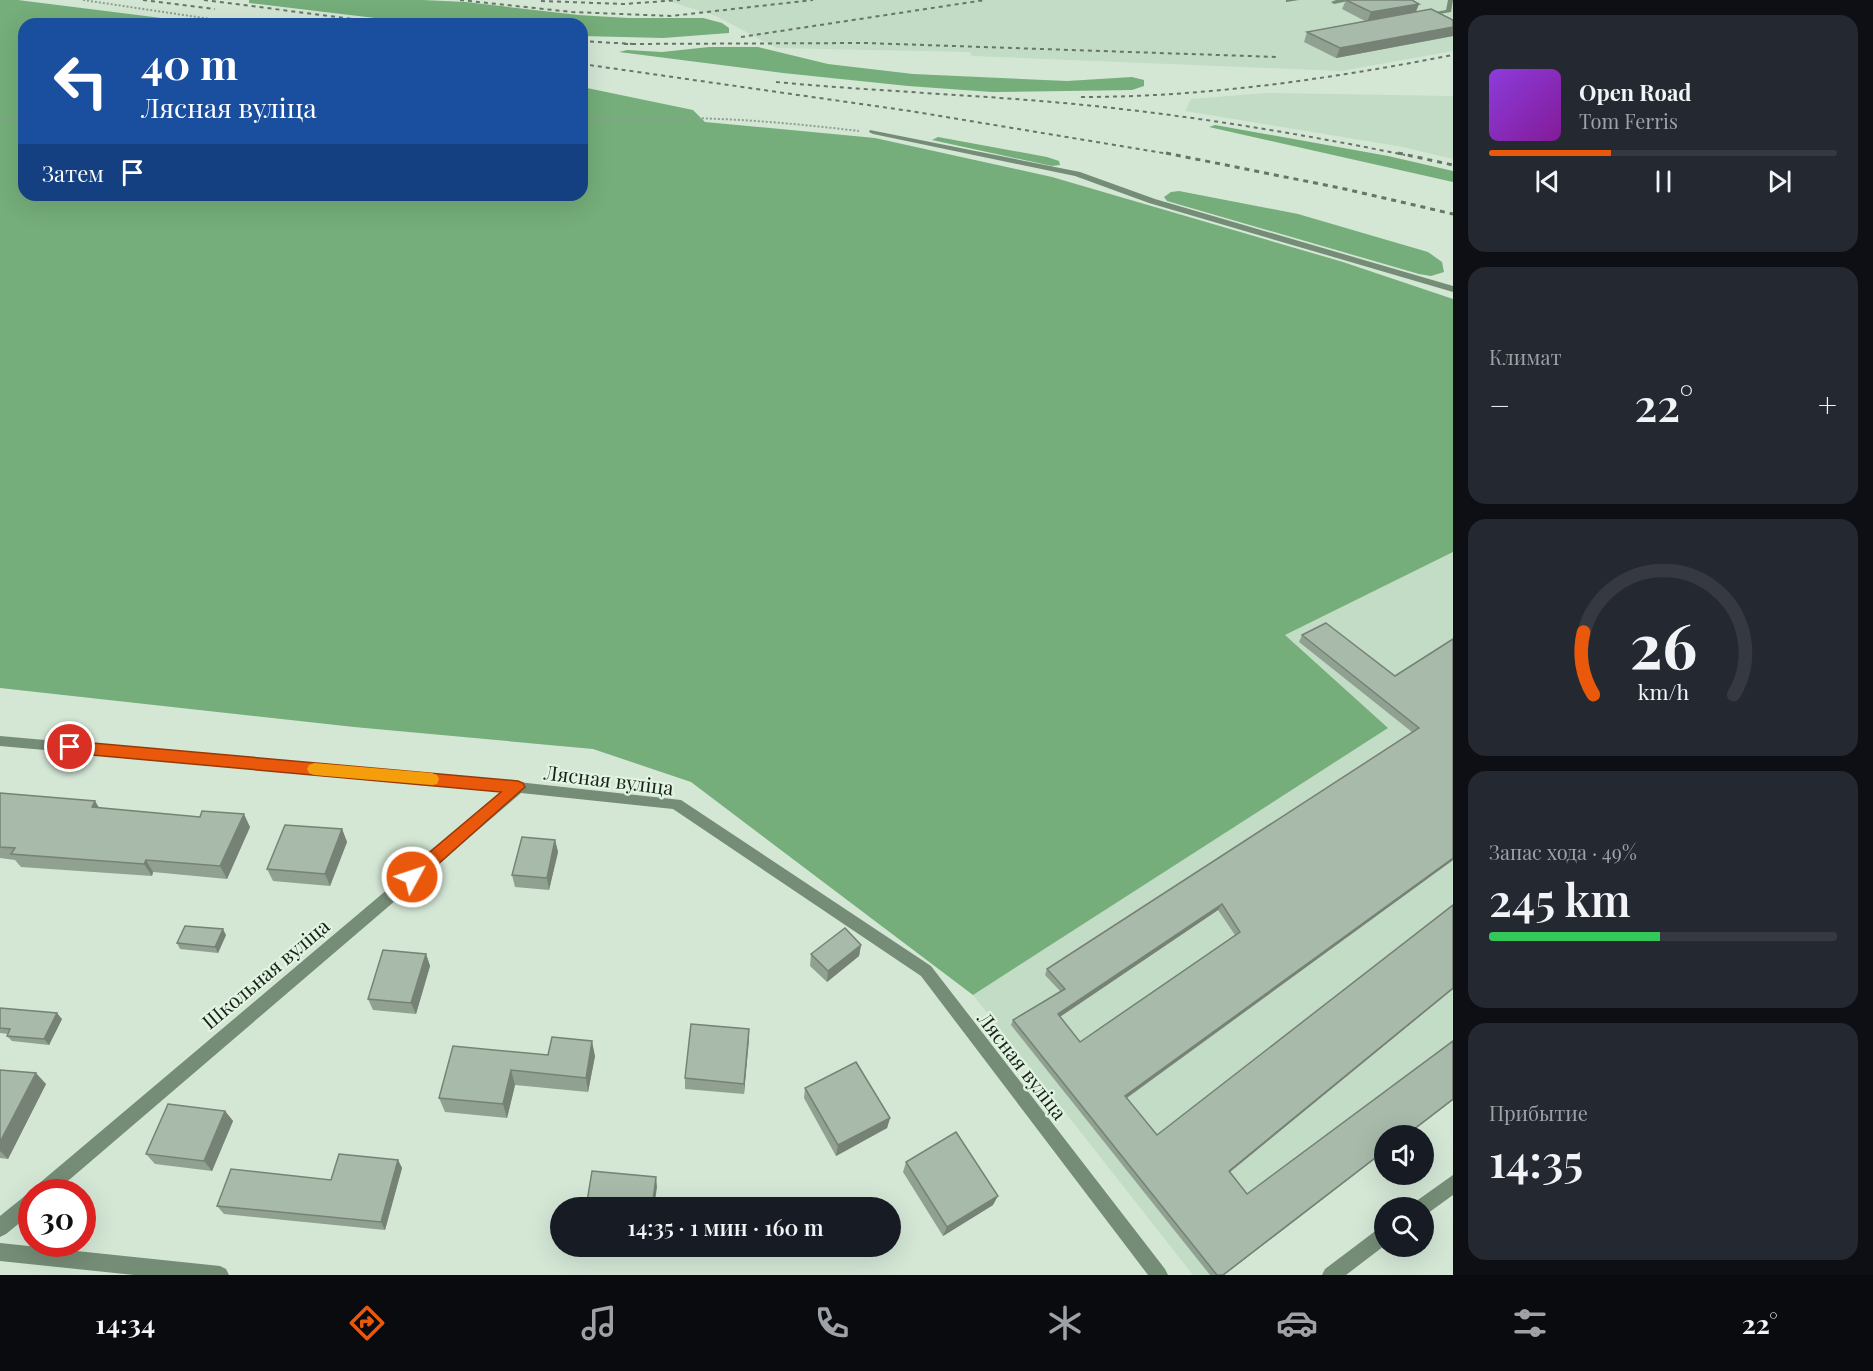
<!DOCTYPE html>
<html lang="ru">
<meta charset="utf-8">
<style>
:root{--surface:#171b24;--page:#242831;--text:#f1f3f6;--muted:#9ea1a6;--line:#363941;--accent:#ea580c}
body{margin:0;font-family:"Playfair Display",serif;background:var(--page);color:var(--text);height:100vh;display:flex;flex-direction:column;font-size:22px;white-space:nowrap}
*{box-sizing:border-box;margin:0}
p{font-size:20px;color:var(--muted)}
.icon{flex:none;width:33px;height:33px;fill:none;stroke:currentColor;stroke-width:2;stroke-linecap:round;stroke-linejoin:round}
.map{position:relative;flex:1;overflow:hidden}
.details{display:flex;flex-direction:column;gap:15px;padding:15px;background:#0d0f14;width:420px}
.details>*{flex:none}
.guide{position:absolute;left:18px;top:18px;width:570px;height:183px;border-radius:18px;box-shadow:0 6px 24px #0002;background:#1a4fa0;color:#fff;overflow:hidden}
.tools{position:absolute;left:1374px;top:1125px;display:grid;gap:12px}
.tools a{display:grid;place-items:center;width:60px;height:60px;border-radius:50%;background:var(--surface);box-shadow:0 6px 24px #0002;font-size:30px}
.speed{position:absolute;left:18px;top:1179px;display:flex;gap:12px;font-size:30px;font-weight:700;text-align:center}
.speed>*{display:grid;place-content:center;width:78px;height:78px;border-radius:50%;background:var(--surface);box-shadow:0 6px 24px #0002;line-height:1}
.speed .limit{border:9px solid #d22;background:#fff;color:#111}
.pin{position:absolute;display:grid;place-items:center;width:51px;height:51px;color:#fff;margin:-26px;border:3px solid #fff;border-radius:50%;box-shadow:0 2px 6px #0007}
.me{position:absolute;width:66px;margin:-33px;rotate:50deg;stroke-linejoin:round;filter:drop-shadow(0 0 4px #0008)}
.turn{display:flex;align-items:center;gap:21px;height:126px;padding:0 24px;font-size:27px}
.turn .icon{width:78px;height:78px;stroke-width:2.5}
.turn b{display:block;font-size:42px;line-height:51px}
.then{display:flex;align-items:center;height:57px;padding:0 24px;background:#0003;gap:12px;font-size:22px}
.big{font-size:45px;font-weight:600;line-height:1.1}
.details .widget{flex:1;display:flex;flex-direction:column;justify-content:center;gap:9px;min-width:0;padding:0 21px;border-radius:18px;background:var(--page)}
.details .dial{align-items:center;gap:0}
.dial svg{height:156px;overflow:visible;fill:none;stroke:var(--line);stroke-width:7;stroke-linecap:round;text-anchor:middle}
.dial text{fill:var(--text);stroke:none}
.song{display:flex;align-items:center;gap:18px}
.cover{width:72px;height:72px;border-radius:9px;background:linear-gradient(135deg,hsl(270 70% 55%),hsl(290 70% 35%))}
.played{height:6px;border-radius:3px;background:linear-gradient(90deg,var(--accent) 35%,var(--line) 35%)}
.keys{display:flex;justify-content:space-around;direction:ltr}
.heat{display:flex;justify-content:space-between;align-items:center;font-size:33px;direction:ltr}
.charge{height:9px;border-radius:4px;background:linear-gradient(90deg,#34c759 49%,var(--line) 0)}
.trip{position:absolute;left:550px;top:1197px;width:351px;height:60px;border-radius:30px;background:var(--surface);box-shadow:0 6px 24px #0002;font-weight:600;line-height:60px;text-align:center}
.tabs{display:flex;height:96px;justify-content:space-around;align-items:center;background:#090b0e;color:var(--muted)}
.tabs .icon{width:42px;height:42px}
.tabs .current{color:var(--accent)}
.tabs b{font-size:27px;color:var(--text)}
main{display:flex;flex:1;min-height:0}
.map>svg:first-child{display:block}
.built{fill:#c3dcc5}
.forest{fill:#75ae7a}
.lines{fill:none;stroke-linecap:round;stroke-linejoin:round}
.path{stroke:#909e90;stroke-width:2;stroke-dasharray:2 2;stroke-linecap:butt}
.service{fill:#758d76;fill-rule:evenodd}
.minor{fill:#758d76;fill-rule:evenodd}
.rail-far1{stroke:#677468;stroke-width:2;stroke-dasharray:4 4;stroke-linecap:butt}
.rail{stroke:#677468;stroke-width:3;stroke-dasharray:5 5;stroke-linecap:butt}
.wall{fill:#90a091;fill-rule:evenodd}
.shaded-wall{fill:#768276}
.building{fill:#a8baa9;stroke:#768276;stroke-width:1.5;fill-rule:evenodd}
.route{fill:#ea580c;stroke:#983908;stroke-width:1.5}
.slow{fill:#f59e0b}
.labels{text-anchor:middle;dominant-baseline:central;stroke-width:4.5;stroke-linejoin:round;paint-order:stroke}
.near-street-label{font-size:20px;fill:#192019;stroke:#e1f4e2}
</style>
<main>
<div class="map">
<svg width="1453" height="1275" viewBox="0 0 1453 1275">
<rect width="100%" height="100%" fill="#d4e7d5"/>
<g class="built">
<polygon points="665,0 1453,0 1453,51 1341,71 972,56 970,52 777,48 716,16"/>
<polygon points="1266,93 1453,96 1453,159 1403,147 1185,111 1191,99"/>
<polygon points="1453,552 1453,1097 1384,1136 1217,1275 1193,1275 973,995 1387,728 1284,635"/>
</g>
<g class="forest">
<polygon points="0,0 18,0 209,24 24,24 24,195 582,195 582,87 693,110 705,122 875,138 1052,177 1343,262 1453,299 1453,552 1285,635 1388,728 973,995 691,782 593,749 354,727 0,688"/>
<polygon points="249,0 423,0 466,2 578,15 628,18 703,18 722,23 729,28 729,33 663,38 582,36 582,24 425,24 249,3"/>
<polygon points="709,47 758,47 828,64 913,74 1067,81 1132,77 1144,80 1144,86 1132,90 992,92 908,86 783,73 619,52 627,50 662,52"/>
<polygon points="1215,125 1388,156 1453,171 1453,182 1209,127"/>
<polygon points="938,137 1047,157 1059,161 1060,165 1052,166 932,140"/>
<polygon points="1179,191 1298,214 1428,252 1442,262 1444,272 1431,276 1419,274 1167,201 1164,197 1171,192"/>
</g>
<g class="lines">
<g class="path">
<polyline points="83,0 244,24"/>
<polyline points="0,118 24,118"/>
<path d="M582,122C675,113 766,120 859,131"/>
</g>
<g class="service">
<polygon points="1353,0 1334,4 1331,2 1336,0"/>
<polygon points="1448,0 1453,0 1451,12 1422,17 1419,15 1446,10"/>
<polygon points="870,130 1080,172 1155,199 1453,286 1453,292 1149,203 1075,176 873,134 869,132"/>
</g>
<g class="minor">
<polygon points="0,736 518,782 681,800 931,966 1165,1269 1168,1275 1148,1275 921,976 673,809 521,793 55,1192 34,1192 36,1186 504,791 0,746"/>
<polygon points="1453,1175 1453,1195 1424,1216 1424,1208 1412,1208 1415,1202"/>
<polygon points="32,1192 32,1213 6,1234 0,1237 0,1216 26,1195"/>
<polygon points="1384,1226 1384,1246 1346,1275 1322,1275 1325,1269 1378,1229"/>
<polygon points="0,1243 220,1266 226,1269 229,1275 134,1275 0,1261"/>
</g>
<g class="rail-far1">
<polyline points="143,0 215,9"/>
<polyline points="204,0 392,24"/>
<polyline points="460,0 572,12 671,16 813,0"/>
<polyline points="541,1 624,4 680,0"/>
<polyline points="741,37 985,0"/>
<polyline points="582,41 633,44"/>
<polyline points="624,44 865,43 1278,57"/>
<polyline points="582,64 910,111 1175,155"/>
<path d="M776,82C882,92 989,95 1094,106C1199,117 1302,134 1405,155"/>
<path d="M1081,97C1207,97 1329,79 1453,55"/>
</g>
<g class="rail">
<polyline points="1166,153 1345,189 1453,214"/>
<polyline points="1398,153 1453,165"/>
</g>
</g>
<g class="wall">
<polygon points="1346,0 1419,4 1416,12 1453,20 1453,36 1336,58 1304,42 1307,32 1365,21 1342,9"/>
<path d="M1302,635L1395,676L1453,639V860L1127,1098L1157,1135L1453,905V989L1230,1172L1247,1194L1453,1041V1100L1406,1136H1384V1152L1224,1275H1210L1011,1025L1013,1020L1060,991L1045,975L1047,969L1412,732L1299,642ZM1218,910L1235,935L1080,1042L1060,1017Z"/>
<polygon points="0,793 99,808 250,827 227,879 153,872 152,876 21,867 15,860 0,858"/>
<polygon points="342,829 347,842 330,886 273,881 267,869"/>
<polygon points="555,840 558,852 549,890 515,887 512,875"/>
<polygon points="226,935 218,953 180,949 177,943"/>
<polygon points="861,945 859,956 827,982 810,966 811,954"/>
<polygon points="426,954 430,966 416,1014 373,1010 368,999"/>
<polygon points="0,1008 62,1019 49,1045 12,1041 7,1036 8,1034 0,1033"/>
<polygon points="749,1029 744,1094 685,1089 685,1078"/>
<polygon points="548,1055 595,1056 588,1092 515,1085 507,1118 445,1112 439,1098"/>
<polygon points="0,1070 46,1084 8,1159 0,1158"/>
<polygon points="805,1088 890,1118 887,1128 836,1156 804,1098"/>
<polygon points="225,1111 233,1121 212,1171 155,1164 146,1154"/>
<polygon points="398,1160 402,1168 385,1230 224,1214 217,1206 331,1180"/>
<polygon points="906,1162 993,1205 943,1236 903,1172"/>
</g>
<g class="shaded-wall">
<polygon points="1286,0 1299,0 1286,2"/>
<polygon points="1419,4 1415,13 1367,22 1371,12"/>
<polygon points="1453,27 1453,36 1336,58 1340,48"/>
<polygon points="95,801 103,814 92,807"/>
<polygon points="244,814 250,827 227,879 220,866"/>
<polygon points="342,829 347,842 330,886 325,874"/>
<polygon points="555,840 558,852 549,890 547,878"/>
<polygon points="1453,858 1453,860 1122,1101 1125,1096"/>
<polygon points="146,860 153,872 152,876 144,864"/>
<polygon points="1222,904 1218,910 1055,1020 1058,1014"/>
<polygon points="223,929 226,935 218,953 215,947"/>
<polygon points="861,945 859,956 827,982 828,971"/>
<polygon points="426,954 430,966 416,1014 411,1003"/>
<polygon points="1453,988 1453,989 1225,1176 1229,1171"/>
<polygon points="57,1013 62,1019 49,1045 44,1039"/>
<polygon points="749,1029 749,1040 744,1094 744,1084"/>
<polygon points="592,1041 595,1056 588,1092 586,1078"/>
<polygon points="511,1070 515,1085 507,1118 503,1104"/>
<polygon points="36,1073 46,1084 8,1159 0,1151 0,1142"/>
<polygon points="1453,1099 1453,1100 1406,1136 1405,1136"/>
<polygon points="225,1111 233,1121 212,1171 204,1161"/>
<polygon points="890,1118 887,1128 836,1156 838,1145"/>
<polygon points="1384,1151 1384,1152 1224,1275 1223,1275"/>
<polygon points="398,1160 402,1168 385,1230 381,1222"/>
<polygon points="656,1177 657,1187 654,1208 652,1208"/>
<polygon points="998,1196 993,1205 943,1236 947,1227"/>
</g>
<g class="building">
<polygon points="1346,0 1412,0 1419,4 1371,12"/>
<polygon points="1431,9 1453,20 1453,27 1340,48 1307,32"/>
<path d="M1326,623L1395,676L1453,639V858L1125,1096L1157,1135L1453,905V988L1229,1171L1247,1194L1453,1041V1099L1405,1136H1384V1151L1223,1275H1217L1013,1020L1065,989L1047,969L1419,728L1302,635ZM1222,904L1240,932L1080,1042L1058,1014Z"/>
<polygon points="0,793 95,801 92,807 200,817 202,811 244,814 220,866 146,860 144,864 11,854 15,848 0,847"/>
<polygon points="285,825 342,829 325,874 267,869"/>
<polygon points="522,837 555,840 547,878 512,875"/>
<polygon points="185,926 223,929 215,947 177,943"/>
<polygon points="845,928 861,945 828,971 811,954"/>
<polygon points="383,950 426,954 411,1003 368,999"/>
<polygon points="0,1008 57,1013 44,1039 7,1036 10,1029 0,1028"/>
<polygon points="691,1024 749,1029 744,1084 685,1078"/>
<polygon points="552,1037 592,1041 586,1078 511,1070 503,1104 439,1098 453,1046 548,1055"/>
<polygon points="856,1062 890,1118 838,1145 805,1088"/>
<polygon points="0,1070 36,1073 0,1142"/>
<polygon points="168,1104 225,1111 204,1161 146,1154"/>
<polygon points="956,1132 998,1196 947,1227 906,1162"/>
<polygon points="339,1154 398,1160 381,1222 217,1206 231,1169 331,1180"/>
<polygon points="592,1171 656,1177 652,1208 586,1208"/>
</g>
<polygon class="route" points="70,741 518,781 523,783 525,787 418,882 412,884 406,882 404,877 406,872 501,792 70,753 65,751 63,747 65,743"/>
<polygon class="slow" points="314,763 432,773 437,775 439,779 437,784 432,785 314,775 309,773 307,769 309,765"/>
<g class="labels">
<g class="near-street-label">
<text transform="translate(609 779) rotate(7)">Лясная вуліца</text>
<text transform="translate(265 973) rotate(-40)">Школьная вуліца</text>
<text transform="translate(1023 1065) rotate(52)">Лясная вуліца</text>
</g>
</g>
</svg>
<div class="tools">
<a><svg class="icon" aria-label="sound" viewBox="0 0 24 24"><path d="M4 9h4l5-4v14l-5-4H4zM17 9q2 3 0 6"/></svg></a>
<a><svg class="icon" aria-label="search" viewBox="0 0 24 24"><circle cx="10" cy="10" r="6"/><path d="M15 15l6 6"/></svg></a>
</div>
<div class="speed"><div class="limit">30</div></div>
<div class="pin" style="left:70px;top:747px;background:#d93025"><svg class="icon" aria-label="arrive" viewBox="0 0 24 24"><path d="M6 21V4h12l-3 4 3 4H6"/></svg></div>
<svg class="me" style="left:412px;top:877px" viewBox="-20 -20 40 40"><circle r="17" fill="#ea580c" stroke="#fff" stroke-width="3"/><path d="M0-11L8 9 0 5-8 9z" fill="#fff"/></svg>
<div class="trip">14:35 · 1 мин · 160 m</div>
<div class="guide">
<div class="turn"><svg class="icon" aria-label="left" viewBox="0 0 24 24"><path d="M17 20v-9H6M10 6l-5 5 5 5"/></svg><div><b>40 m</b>Лясная вуліца</div></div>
<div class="then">Затем<svg class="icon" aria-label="arrive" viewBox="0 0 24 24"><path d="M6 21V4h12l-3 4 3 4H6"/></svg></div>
</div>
</div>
<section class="details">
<div class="widget">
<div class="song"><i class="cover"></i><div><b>Open Road</b><p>Tom Ferris</p></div></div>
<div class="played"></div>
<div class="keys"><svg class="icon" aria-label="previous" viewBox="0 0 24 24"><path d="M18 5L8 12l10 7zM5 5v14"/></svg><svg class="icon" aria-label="pause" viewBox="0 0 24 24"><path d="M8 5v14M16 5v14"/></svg><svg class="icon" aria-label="next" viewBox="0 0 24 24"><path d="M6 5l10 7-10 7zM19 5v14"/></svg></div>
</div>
<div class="widget"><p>Климат</p>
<div class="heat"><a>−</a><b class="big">22°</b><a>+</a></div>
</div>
<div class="widget dial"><svg viewBox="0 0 100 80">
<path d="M14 69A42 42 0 1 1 86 69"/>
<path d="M14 69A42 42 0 0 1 9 37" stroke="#ea580c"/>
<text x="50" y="56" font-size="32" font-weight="700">26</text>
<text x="50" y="72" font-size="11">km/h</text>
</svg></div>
<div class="widget"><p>Запас хода · 49%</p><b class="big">245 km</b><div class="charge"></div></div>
<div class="widget"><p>Прибытие</p><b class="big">14:35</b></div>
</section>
</main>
<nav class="tabs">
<b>14:34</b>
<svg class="icon current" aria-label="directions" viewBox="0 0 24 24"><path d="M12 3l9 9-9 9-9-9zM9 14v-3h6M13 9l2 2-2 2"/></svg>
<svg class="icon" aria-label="music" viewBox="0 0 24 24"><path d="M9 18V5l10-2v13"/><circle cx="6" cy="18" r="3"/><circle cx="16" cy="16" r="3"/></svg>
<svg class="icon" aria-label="phone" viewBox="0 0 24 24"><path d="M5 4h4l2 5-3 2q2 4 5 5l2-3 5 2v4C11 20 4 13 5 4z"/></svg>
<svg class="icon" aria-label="climate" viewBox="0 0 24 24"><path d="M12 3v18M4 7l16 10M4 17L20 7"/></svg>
<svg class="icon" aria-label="car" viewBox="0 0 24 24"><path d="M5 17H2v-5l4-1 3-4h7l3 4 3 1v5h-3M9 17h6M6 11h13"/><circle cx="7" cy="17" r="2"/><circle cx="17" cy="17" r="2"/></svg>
<svg class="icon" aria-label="filters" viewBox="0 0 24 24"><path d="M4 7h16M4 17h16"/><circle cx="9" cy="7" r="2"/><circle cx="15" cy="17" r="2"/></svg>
<b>22°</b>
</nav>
